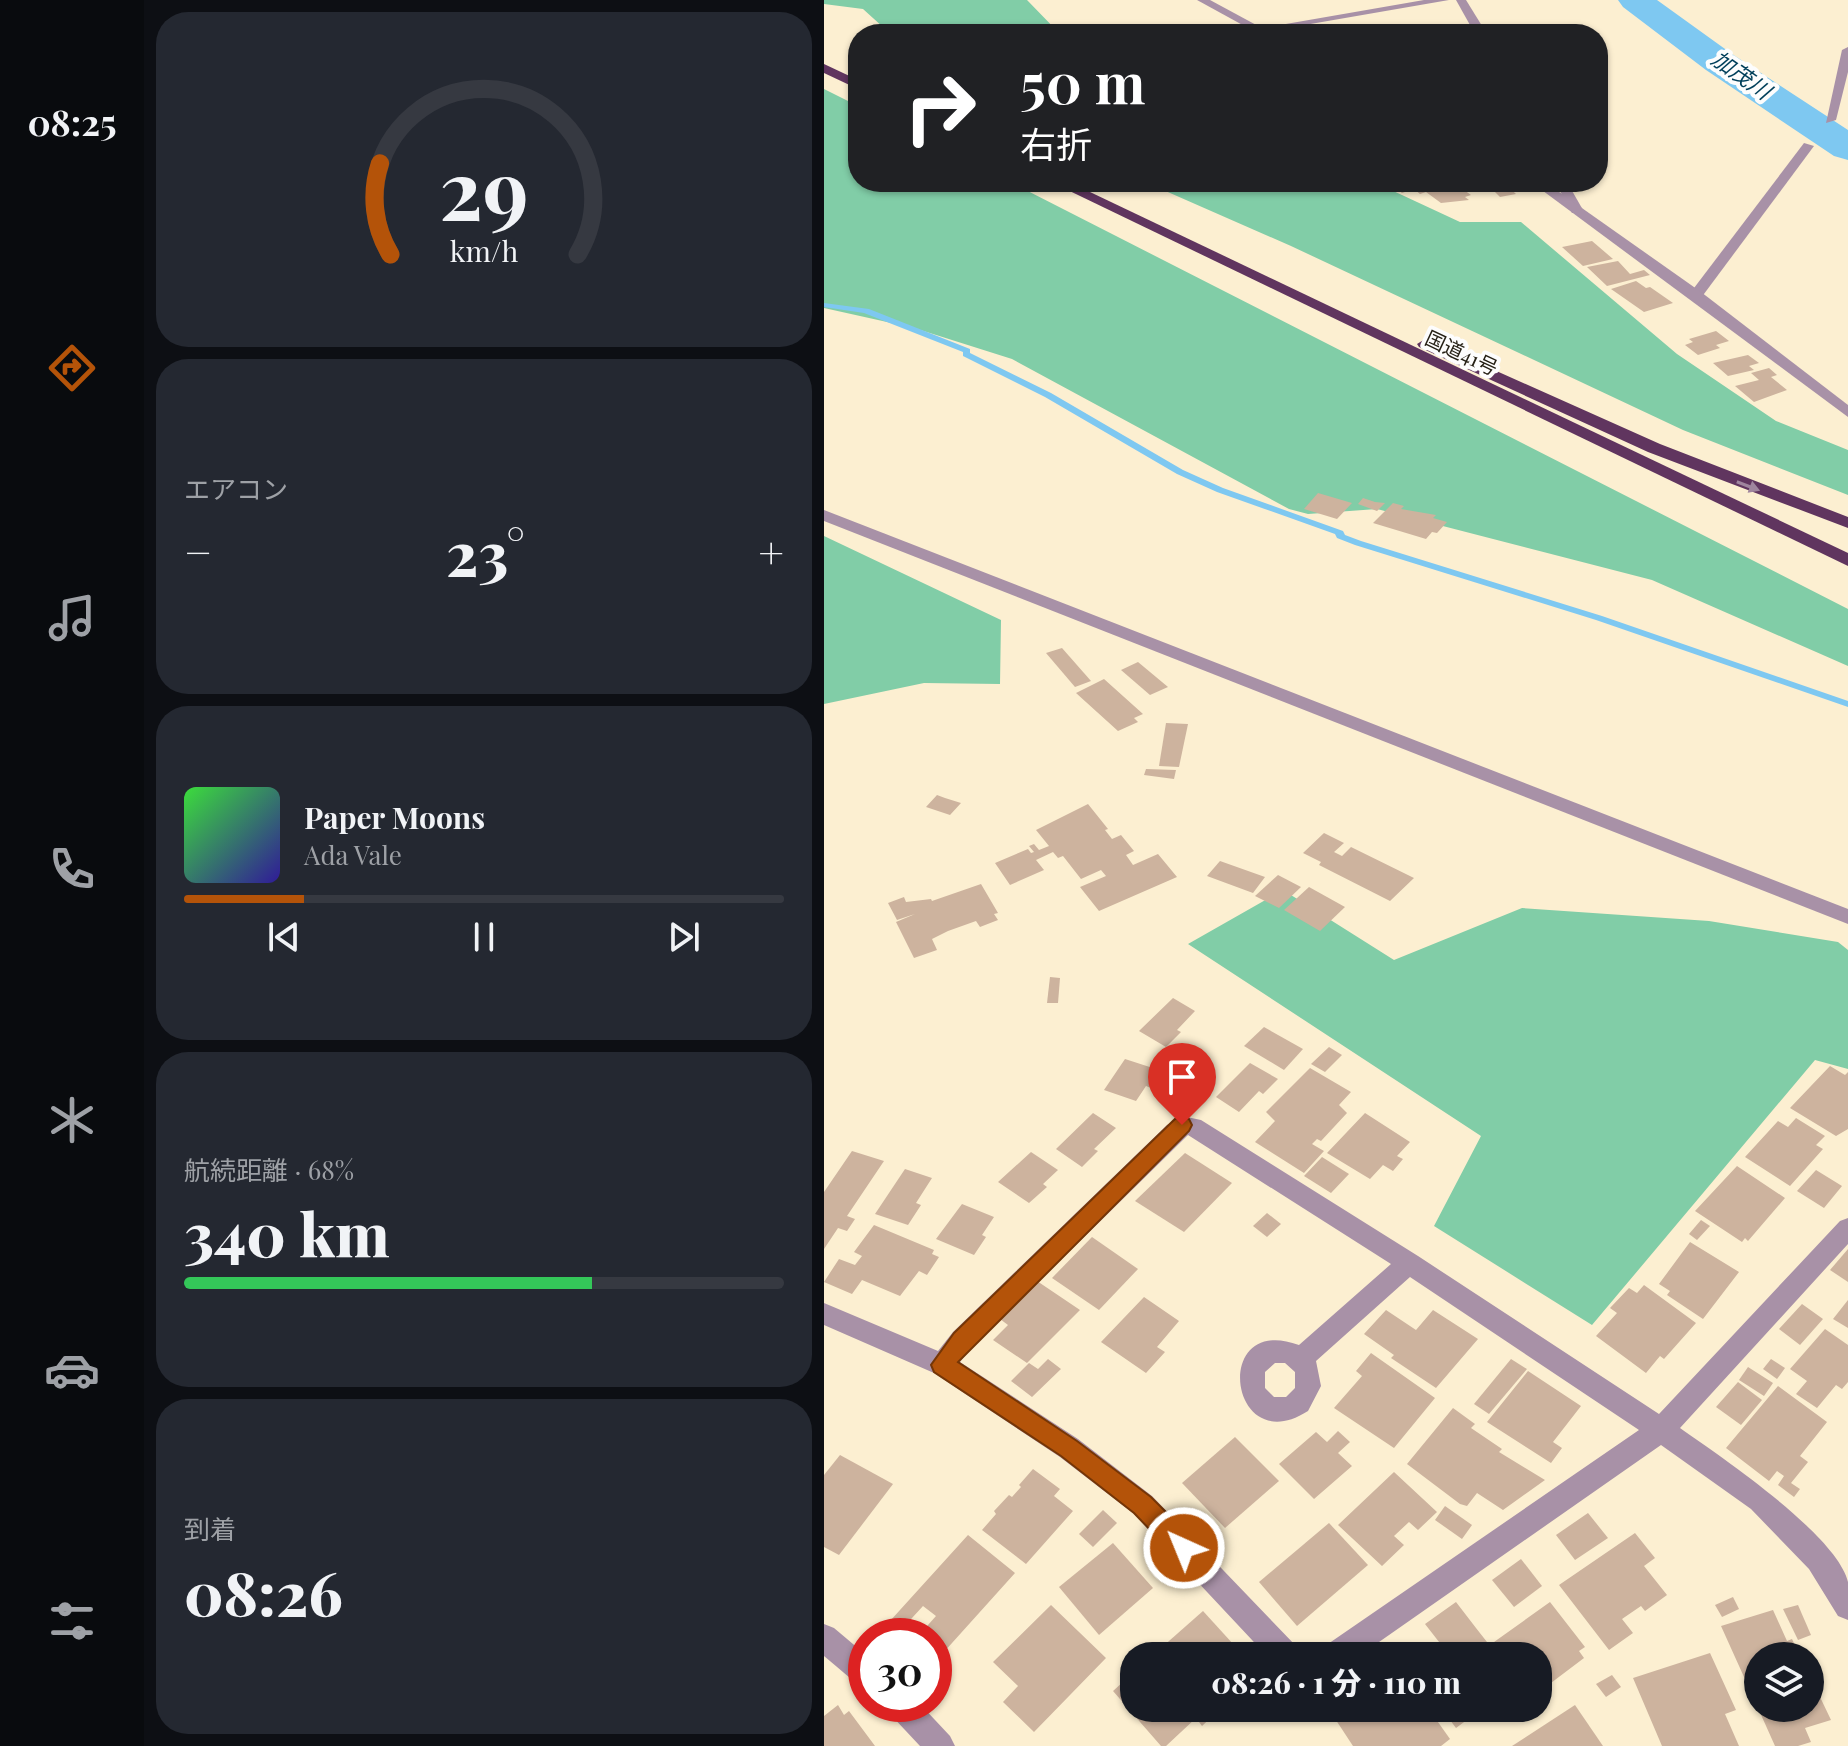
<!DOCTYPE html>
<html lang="ja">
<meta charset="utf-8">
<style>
:root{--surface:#171b24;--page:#242831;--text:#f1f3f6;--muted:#9ea1a6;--line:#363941;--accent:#b45309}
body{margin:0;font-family:"Playfair Display","Noto Sans JP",serif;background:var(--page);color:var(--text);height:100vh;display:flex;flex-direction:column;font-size:30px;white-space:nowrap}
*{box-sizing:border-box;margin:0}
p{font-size:26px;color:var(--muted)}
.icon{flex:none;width:44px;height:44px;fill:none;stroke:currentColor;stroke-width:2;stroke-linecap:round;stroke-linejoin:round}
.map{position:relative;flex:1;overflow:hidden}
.details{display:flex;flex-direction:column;gap:12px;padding:12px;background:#0d0f14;width:680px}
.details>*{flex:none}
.guide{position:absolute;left:24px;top:24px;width:760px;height:168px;border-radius:32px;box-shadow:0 2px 6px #0004;background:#202124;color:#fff;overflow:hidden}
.buttons{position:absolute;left:920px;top:1642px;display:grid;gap:16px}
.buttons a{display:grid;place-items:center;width:80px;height:80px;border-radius:50%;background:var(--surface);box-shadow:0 2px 6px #0004;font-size:40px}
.speed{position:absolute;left:24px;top:1618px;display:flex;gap:16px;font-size:40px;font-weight:700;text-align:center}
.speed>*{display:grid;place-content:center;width:104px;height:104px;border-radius:50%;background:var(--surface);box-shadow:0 2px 6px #0004;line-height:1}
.speed .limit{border:12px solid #d22;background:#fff;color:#111}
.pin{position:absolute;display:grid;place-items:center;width:68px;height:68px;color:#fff;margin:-82px -34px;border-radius:50% 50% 50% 0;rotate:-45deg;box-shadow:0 0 8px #0007}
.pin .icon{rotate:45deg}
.me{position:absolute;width:88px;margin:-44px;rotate:316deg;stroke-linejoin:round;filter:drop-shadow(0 0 6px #0008)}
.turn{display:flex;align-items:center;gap:28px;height:168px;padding:0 40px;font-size:36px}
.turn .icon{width:104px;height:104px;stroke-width:2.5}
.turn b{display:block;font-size:56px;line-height:68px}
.big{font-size:60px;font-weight:800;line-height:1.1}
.details .tile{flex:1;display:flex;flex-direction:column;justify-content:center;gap:12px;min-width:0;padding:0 28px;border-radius:32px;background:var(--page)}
.details .dial{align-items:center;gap:0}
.dial svg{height:208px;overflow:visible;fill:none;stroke:var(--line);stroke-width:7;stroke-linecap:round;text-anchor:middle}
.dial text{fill:var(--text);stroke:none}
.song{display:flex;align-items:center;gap:24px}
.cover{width:96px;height:96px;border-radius:12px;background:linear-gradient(135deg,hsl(120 70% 55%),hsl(250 70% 35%))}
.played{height:8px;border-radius:4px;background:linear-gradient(90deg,var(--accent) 20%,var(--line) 20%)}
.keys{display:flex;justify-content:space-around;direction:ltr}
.heat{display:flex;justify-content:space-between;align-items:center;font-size:44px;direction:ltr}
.charge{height:12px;border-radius:6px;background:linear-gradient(90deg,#34c759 68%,var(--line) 0)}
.trip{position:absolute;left:296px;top:1642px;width:432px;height:80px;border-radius:32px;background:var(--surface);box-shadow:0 2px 6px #0004;font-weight:800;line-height:80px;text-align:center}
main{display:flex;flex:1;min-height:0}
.dock{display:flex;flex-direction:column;width:144px;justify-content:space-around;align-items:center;background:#090b0e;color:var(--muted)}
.dock .icon{width:56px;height:56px}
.dock .current{color:var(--accent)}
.dock b{font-size:36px;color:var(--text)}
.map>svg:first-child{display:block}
.forest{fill:#81cda7}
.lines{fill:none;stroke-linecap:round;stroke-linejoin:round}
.stream{fill:#7ec8f1;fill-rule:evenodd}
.river{fill:#7ec8f1;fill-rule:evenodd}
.building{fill:#cdb39e}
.minor{fill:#a891a7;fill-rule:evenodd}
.tertiary{fill:#a891a7;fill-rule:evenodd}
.trunk{fill:#60355f;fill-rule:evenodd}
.oneway{fill:#9f859e}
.route{fill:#b45309;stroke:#753606;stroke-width:2}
.labels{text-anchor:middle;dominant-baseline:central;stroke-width:8;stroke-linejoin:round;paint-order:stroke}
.far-street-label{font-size:20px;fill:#262116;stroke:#fdfdfd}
.far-water-label{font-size:22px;font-style:italic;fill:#003f5a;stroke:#fdfdfd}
</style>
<main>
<nav class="dock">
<b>08:25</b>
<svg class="icon current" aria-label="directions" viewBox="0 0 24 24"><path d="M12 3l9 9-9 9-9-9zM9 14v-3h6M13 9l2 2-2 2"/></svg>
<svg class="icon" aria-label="music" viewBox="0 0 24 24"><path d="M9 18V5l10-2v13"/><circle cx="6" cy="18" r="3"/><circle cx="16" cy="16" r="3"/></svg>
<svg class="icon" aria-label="phone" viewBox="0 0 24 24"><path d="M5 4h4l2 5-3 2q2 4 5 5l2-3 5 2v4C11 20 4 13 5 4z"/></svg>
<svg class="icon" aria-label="climate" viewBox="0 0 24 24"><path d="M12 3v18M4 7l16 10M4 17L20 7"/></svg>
<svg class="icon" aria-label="car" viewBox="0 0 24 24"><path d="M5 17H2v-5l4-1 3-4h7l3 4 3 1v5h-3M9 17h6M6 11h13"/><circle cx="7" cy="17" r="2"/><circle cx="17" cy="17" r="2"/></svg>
<svg class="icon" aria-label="filters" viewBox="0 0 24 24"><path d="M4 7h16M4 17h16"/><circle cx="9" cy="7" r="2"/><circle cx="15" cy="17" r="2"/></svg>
</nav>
<section class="details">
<div class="tile dial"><svg viewBox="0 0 100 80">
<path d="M14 69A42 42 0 1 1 86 69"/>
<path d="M14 69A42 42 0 0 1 10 34" stroke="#b45309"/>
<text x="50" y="56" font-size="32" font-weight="700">29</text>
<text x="50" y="72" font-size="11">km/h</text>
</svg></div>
<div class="tile"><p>エアコン</p>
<div class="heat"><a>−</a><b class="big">23°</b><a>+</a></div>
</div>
<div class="tile">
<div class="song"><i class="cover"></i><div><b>Paper Moons</b><p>Ada Vale</p></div></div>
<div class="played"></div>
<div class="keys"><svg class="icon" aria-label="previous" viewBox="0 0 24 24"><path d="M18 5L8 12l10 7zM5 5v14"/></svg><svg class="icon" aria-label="pause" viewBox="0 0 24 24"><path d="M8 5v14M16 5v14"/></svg><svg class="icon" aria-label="next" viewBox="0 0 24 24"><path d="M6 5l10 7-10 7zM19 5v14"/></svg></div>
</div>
<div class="tile"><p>航続距離 · 68%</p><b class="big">340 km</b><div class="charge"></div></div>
<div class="tile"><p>到着</p><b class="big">08:26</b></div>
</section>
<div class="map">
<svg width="1024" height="1746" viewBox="0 0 1024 1746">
<rect width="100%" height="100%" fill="#fcefd1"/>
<g class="forest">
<polygon points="0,0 203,0 236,34 55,34 60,28 39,9 0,4"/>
<polygon points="0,89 34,106 34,182 186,182 1024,609 1024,666 828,580 553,509 484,514 465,509 188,359 90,328 0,308"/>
<polygon points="321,182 550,182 636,222 697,222 853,354 952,421 1024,450 1024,495 859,430 467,246"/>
<polygon points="0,536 177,620 176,684 100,683 0,704"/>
<polygon points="459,890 570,960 698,908 885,921 1014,942 1024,950 1024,1069 991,1060 768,1325 610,1226 657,1136 364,944"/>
</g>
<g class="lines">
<polygon class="stream" points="0,303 45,309 146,349 146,353 227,393 359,470 399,488 519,531 521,535 537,541 778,616 1024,701 1024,707 772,620 531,545 513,538 511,534 393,492 353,474 221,397 139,356 139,352 40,313 0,307"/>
<polygon class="river" points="794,0 833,0 908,54 1024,130 1024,160 1010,156 882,70 799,7"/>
</g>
<g class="building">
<polygon points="564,182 629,182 647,195 641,197 645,200 617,203 602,192 596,194 590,189 578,193"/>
<polygon points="661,182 679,182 692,194 676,197"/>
<polygon points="768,241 789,259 759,266 738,247"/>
<polygon points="794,261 806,274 820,270 826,275 783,286 763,267"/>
<polygon points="812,281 822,288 826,287 849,303 820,312 787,289"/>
<polygon points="892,331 905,341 892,345 896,348 874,355 861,345 869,342 865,339"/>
<polygon points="924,355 935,363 925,366 930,370 904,376 889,363"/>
<polygon points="945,368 953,375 947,377 963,390 930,402 911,386 935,380 927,373"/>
<polygon points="494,493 528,503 513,519 480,509"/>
<polygon points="539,498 551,502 561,503 553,511 534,504"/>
<polygon points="569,503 580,506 577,509 612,515 609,518 623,522 613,533 608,532 602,539 549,523"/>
<polygon points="238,648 267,681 251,687 222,653"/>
<polygon points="314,662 344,687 326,695 297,670"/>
<polygon points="280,679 319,714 310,718 314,722 294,731 252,693"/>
<polygon points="342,723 364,724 355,767 335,766"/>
<polygon points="322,769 352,770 350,779 320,775"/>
<polygon points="113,795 121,798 137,803 126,815 102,807"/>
<polygon points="264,804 284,829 281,830 288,839 297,835 310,851 302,855 309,865 334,854 353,877 275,911 256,887 282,876 277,870 257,879 239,856 234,858 229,852 212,860 220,870 186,885 171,863 204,849 207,853 210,852 205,846 210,844 215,850 225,846 212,830"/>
<polygon points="500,833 520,843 510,852 518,856 527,847 590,878 566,901 495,865 497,862 479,853"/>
<polygon points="396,861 441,877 429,893 383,876"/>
<polygon points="454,875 477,887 455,908 431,896"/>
<polygon points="157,884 174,913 170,914 174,920 156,927 152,921 124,931 108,939 113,950 90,958 72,922 91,914 73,920 64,903 80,897 82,902 107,899 108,901"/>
<polygon points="485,887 521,907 496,931 460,910"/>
<polygon points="226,977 236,978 234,1003 223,1003"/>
<polygon points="349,998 371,1011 353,1030 357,1032 342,1047 315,1031"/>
<polygon points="440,1027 479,1049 460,1070 420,1046"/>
<polygon points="505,1047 518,1055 501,1072 487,1064"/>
<polygon points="301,1059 338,1071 327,1088 322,1086 312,1101 280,1090"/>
<polygon points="426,1063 454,1079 439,1094 435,1091 415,1112 392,1097"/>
<polygon points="1006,1066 1021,1075 1024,1072 1024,1129 1012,1136 966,1108"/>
<polygon points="486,1068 527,1092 515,1105 523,1113 497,1141 493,1139 488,1144 500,1151 480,1173 431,1142 451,1121 442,1112"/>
<polygon points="269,1113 292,1128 270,1149 274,1151 258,1167 232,1149"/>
<polygon points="541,1113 586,1142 573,1156 579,1159 569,1171 559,1165 546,1179 503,1153"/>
<polygon points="972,1118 1001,1136 992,1145 999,1149 966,1186 921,1157 954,1121 964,1127"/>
<polygon points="28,1151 60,1161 23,1216 31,1219 23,1231 14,1228 0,1249 0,1192"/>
<polygon points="207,1152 234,1170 219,1184 223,1187 205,1203 174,1182"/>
<polygon points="361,1153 408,1183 360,1232 311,1201"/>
<polygon points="498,1157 525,1174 507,1193 480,1176"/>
<polygon points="913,1166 961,1198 924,1241 921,1238 918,1242 871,1211"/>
<polygon points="81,1169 108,1178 92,1203 97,1205 84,1225 51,1214"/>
<polygon points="992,1170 1018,1186 1000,1208 973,1191"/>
<polygon points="138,1204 170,1217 158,1235 162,1237 150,1255 112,1239"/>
<polygon points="443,1213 457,1224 443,1237 429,1226"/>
<polygon points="877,1220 886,1226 873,1240 865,1234"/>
<polygon points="50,1225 110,1250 108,1254 115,1257 103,1275 95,1271 76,1296 38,1280 28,1294 0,1282 15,1259 31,1265 38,1256 30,1252"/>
<polygon points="268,1237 314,1269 275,1310 228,1278"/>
<polygon points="866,1242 915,1272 879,1319 843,1295 846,1291 835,1284"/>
<polygon points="1024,1249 1024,1282 1006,1270"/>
<polygon points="213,1281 256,1310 203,1363 169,1340 184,1325 176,1319"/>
<polygon points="820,1285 872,1323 840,1359 836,1356 822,1373 772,1336 793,1313 786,1308 805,1288 813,1293"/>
<polygon points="320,1297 355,1321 333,1347 341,1352 322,1373 277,1342"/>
<polygon points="1024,1300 1024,1328 1009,1319"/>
<polygon points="978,1304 999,1319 976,1345 955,1329"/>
<polygon points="562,1310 592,1330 609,1310 654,1339 612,1388 567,1358 570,1355 540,1334"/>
<polygon points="1001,1329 1024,1345 1024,1382 1018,1389 1012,1385 993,1408 972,1394 983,1381 966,1369"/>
<polygon points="547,1353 611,1398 570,1448 510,1408 538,1376 532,1371"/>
<polygon points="224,1359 237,1369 208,1397 187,1381 205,1363 214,1369"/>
<polygon points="687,1359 703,1369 665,1414 650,1404"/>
<polygon points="947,1359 961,1368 953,1379 939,1369"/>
<polygon points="924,1367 949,1383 940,1396 915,1380"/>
<polygon points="704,1371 757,1406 729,1442 738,1448 727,1463 663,1422"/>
<polygon points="914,1382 938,1400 917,1425 892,1407"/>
<polygon points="954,1386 1003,1422 976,1456 984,1462 967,1483 976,1489 970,1497 954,1485 960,1476 953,1471 945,1481 902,1448"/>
<polygon points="629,1408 651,1424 647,1428 678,1449 675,1452 721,1480 679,1510 653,1493 643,1506 636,1504 583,1464"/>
<polygon points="514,1431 526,1442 514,1453 528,1466 490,1499 455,1464 492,1432 503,1442"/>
<polygon points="411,1437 455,1481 401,1528 358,1483"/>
<polygon points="16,1455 69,1484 15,1555 0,1547 0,1475"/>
<polygon points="209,1469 236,1489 230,1496 249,1511 202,1564 158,1530 172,1514 170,1511 185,1495 188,1497 197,1487 195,1485"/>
<polygon points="570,1472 613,1512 594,1530 585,1522 570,1536 580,1545 558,1566 514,1525"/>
<polygon points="621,1506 648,1525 638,1539 611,1520"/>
<polygon points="279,1510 293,1523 269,1547 255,1534"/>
<polygon points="764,1513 784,1538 751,1560 732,1535"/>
<polygon points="505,1523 544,1565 473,1626 435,1582"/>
<polygon points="811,1533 831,1558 820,1566 843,1595 821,1611 817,1606 798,1619 809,1633 785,1650 735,1585"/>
<polygon points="144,1535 191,1573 119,1653 110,1646 110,1636 96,1634 112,1616 99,1606 77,1630 66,1621"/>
<polygon points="289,1543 329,1588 275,1635 235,1587"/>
<polygon points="697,1559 718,1586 690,1607 668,1580"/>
<polygon points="909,1597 915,1609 898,1617 891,1605"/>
<polygon points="632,1602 652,1628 674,1656 626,1656 601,1624"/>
<polygon points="726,1602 761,1647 755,1651 760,1658 719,1689 714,1684 714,1656 680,1656 670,1642"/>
<polygon points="227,1605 282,1658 210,1732 179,1702 194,1686 169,1662"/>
<polygon points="974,1605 987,1635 974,1640 959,1609"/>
<polygon points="949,1610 963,1641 968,1639 976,1656 934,1656 934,1708 897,1626"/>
<polygon points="379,1611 420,1656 328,1656"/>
<polygon points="886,1653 912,1710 901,1714 915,1746 838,1746 809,1678"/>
<polygon points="310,1672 310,1708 397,1708 378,1726 372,1718 342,1746 337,1746 289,1691"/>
<polygon points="788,1675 797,1687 782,1697 772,1684"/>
<polygon points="986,1676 1007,1720 981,1728 987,1742 974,1746 951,1746 934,1708 986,1708"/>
<polygon points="14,1705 20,1715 25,1711 51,1746 0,1746 0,1716"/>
<polygon points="751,1705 779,1746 688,1746"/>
<polygon points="504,1708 604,1708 626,1739 617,1746 529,1746"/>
<polygon points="617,1708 659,1708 632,1728"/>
</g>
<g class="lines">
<g class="minor">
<polygon points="600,0 625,0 434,33 428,30"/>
<polygon points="632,0 642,0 663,34 651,34"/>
<polygon points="1024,47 1024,72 1012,120 1002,123 1018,50"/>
<polygon points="980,143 990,146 877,298 867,298 867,292"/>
<polygon points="731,182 743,182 759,210 758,213 748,213"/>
<polygon points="0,510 1024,909 1024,924 0,521"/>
<path d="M358,1116L377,1120L594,1256L835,1414L1016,1221L1024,1218V1244L856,1428C896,1456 1013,1535 1024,1582C1024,1593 1024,1608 1024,1620L1014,1616L985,1569L927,1509L837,1445L535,1656H497L501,1646L815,1430L586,1277L492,1361L497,1386L484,1411C405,1462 386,1312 475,1345L567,1264L364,1135L147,1348L136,1362L254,1439L328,1496L472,1646L476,1656H443L310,1514L236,1457L110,1373L0,1325V1303L114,1351L129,1332L343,1125ZM451,1363H461L471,1372V1388L462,1397H450L441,1388V1372Z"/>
</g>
<g class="tertiary">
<polygon points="373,0 386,0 449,34 435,34"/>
<polygon points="707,182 721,182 877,292 1024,405 1024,417"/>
<polygon points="0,1624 10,1628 42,1655 42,1687 32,1683 0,1656"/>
<polygon points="62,1704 96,1704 126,1736 131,1746 96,1746 66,1714"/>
</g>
<g class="trunk">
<polygon points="0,64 34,80 34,89 0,73"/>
<polygon points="227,182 245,182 1024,553 1024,566"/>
<polygon points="601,339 836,444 1024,517 1024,528 824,452 595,347 593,344"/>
</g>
</g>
<defs><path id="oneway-solid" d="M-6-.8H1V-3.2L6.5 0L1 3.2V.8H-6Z" transform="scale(2)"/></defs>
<use class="oneway" href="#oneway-solid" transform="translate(924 486) rotate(21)"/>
<polygon class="route" points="358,1117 365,1119 368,1125 365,1131 134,1362 253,1441 327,1497 369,1539 372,1548 369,1556 360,1560 351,1556 310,1513 237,1456 110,1372 107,1365 130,1333 351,1119"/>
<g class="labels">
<g class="far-street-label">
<text transform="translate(638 352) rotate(25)">国道41号</text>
</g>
<g class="far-water-label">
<text transform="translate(918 74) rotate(35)">加茂川</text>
</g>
</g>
</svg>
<div class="buttons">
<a><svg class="icon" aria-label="layers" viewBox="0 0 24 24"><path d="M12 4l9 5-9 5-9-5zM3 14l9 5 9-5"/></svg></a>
</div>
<div class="speed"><div class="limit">30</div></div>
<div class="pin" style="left:358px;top:1125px;background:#d93025"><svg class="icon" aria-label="arrive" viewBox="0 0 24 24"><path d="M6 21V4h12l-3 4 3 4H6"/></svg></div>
<svg class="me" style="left:360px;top:1548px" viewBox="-20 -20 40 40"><circle r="17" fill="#b45309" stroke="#fff" stroke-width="3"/><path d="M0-11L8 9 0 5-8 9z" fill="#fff"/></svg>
<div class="trip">08:26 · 1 分 · 110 m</div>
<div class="guide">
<div class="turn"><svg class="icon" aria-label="right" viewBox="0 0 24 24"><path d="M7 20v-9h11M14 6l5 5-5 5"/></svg><div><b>50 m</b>右折</div></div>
</div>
</div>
</main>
